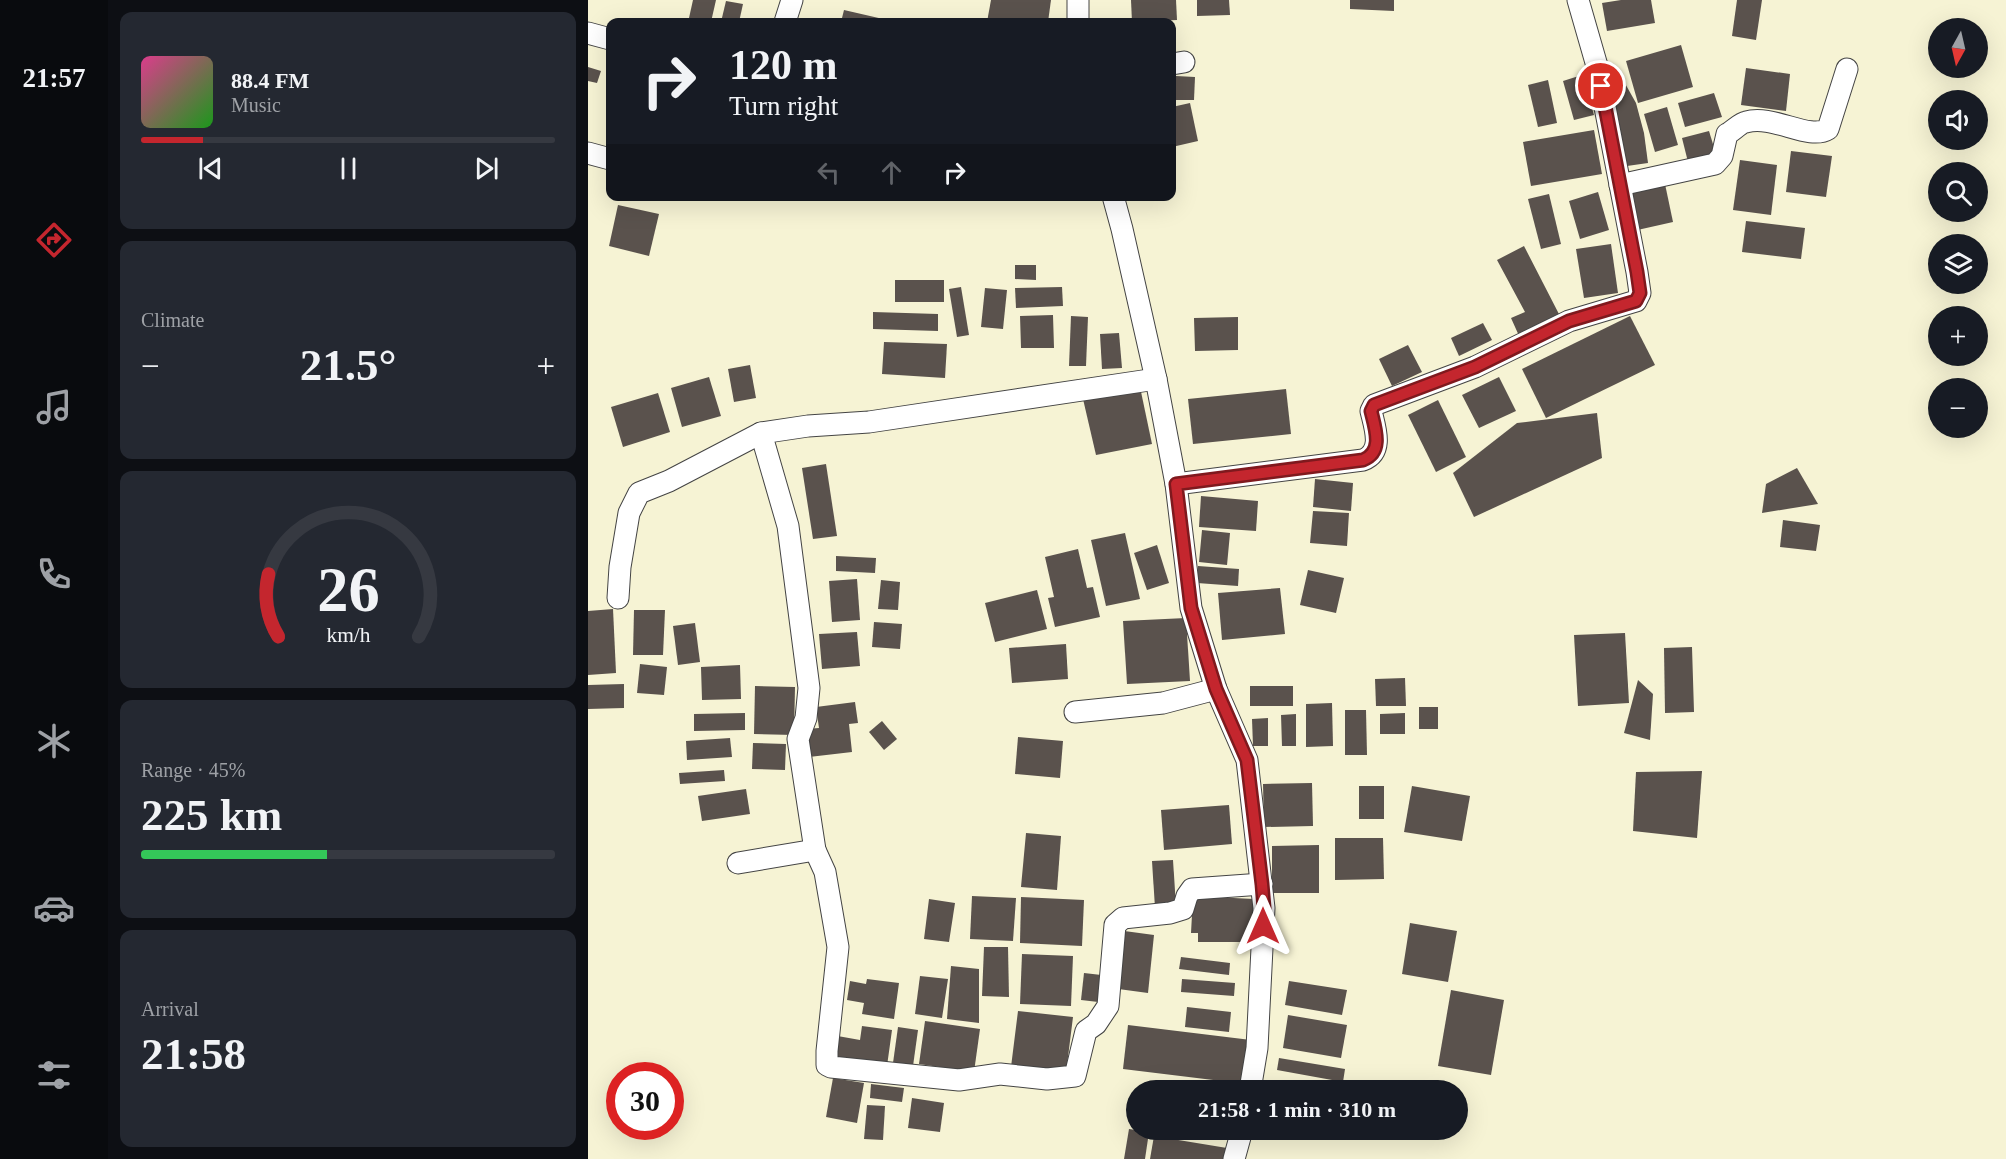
<!DOCTYPE html>
<meta charset="utf-8">
<style>
:root{--surface:#171b24;--page:#242831;--text:#f1f3f6;--muted:#9ea1a6;--line:#363941;--accent:#c4262e}
body{margin:0;font-family:Georgia,serif;background:var(--page);color:var(--text);height:100vh;display:flex;flex-direction:column;font-size:22px;white-space:nowrap}
*{box-sizing:border-box;margin:0}
p{font-size:20px;color:var(--muted)}
.icon{flex:none;width:33px;height:33px;fill:none;stroke:currentColor;stroke-width:2;stroke-linecap:round;stroke-linejoin:round}
.map{position:relative;flex:1;overflow:hidden}
.panel{display:flex;flex-direction:column;gap:12px;padding:12px;background:#0d0f14;width:480px}
.panel>*{flex:none}
.guide{position:absolute;left:18px;top:18px;width:570px;height:183px;border-radius:12px;box-shadow:0 6px 24px #0002;background:#171b24;color:var(--text);overflow:hidden}
.needle{width:39px;rotate:188deg}
.controls{position:absolute;left:1340px;top:18px;display:grid;gap:12px}
.controls a{display:grid;place-items:center;width:60px;height:60px;border-radius:50%;background:var(--surface);box-shadow:0 6px 24px #0002;font-size:30px}
.speed{position:absolute;left:18px;top:1062px;display:flex;gap:12px;font-size:30px;font-weight:700;text-align:center}
.speed>*{display:grid;place-content:center;width:78px;height:78px;border-radius:50%;background:var(--surface);box-shadow:0 6px 24px #0002;line-height:1}
.speed .limit{border:9px solid #d22;background:#fff;color:#111}
.pin{position:absolute;display:grid;place-items:center;width:51px;height:51px;color:#fff;margin:-26px;border:3px solid #fff;border-radius:50%;box-shadow:0 2px 6px #0007}
.me{position:absolute;width:66px;margin:-33px;rotate:0deg;stroke-linejoin:round;filter:drop-shadow(0 0 4px #0008)}
.turn{display:flex;align-items:center;gap:21px;height:126px;padding:0 24px;font-size:27px}
.turn .icon{width:78px;height:78px;stroke-width:2.5}
.turn b{display:block;font-size:42px;line-height:51px}
.lanes{display:flex;align-items:center;height:57px;padding:0 24px;background:#0003;justify-content:center;gap:30px;direction:ltr}
.lanes .off{opacity:.35}
.big{font-size:45px;font-weight:600;line-height:1.1}
.panel .tile{flex:1;display:flex;flex-direction:column;justify-content:center;gap:9px;min-width:0;padding:0 21px;border-radius:12px;background:var(--page)}
.panel .dial{align-items:center;gap:0}
.dial svg{height:156px;overflow:visible;fill:none;stroke:var(--line);stroke-width:7;stroke-linecap:round;text-anchor:middle}
.dial text{fill:var(--text);stroke:none}
.song{display:flex;align-items:center;gap:18px}
.cover{width:72px;height:72px;border-radius:9px;background:linear-gradient(135deg,hsl(330 70% 55%),hsl(120 70% 35%))}
.played{height:6px;border-radius:3px;background:linear-gradient(90deg,var(--accent) 15%,var(--line) 15%)}
.keys{display:flex;justify-content:space-around;direction:ltr}
.heat{display:flex;justify-content:space-between;align-items:center;font-size:33px;direction:ltr}
.charge{height:9px;border-radius:4px;background:linear-gradient(90deg,#34c759 45%,var(--line) 0)}
.trip{position:absolute;left:538px;top:1080px;width:342px;height:60px;border-radius:30px;background:var(--surface);box-shadow:0 6px 24px #0002;font-weight:600;line-height:60px;text-align:center}
main{display:flex;flex:1;min-height:0}
.tabs{display:flex;flex-direction:column;width:108px;justify-content:space-around;align-items:center;background:#090b0e;color:var(--muted)}
.tabs .icon{width:42px;height:42px}
.tabs .active{color:var(--accent)}
.tabs b{font-size:27px;color:var(--text)}
.map>svg:first-child{display:block}
.farmland{fill:#f6f3d4;fill-rule:evenodd}
.building{fill:#5a524d}
.lines{fill:none;stroke-linecap:round;stroke-linejoin:round}
.minor-casing{stroke:#444;stroke-width:23}
.minor{stroke:#fff;stroke-width:21}
.route-casing{stroke:#7f191e;stroke-width:15}
.route{stroke:#c4262e;stroke-width:10}
</style>
<main>
<nav class="tabs">
<b>21:57</b>
<svg class="icon active" aria-label="directions" viewBox="0 0 24 24"><path d="M12 3l9 9-9 9-9-9zM9 14v-3h6M13 9l2 2-2 2"/></svg>
<svg class="icon" aria-label="music" viewBox="0 0 24 24"><path d="M9 18V5l10-2v13"/><circle cx="6" cy="18" r="3"/><circle cx="16" cy="16" r="3"/></svg>
<svg class="icon" aria-label="phone" viewBox="0 0 24 24"><path d="M5 4h4l2 5-3 2q2 4 5 5l2-3 5 2v4C11 20 4 13 5 4z"/></svg>
<svg class="icon" aria-label="climate" viewBox="0 0 24 24"><path d="M12 3v18M4 7l16 10M4 17L20 7"/></svg>
<svg class="icon" aria-label="car" viewBox="0 0 24 24"><path d="M5 17H2v-5l4-1 3-4h7l3 4 3 1v5h-3M9 17h6M6 11h13"/><circle cx="7" cy="17" r="2"/><circle cx="17" cy="17" r="2"/></svg>
<svg class="icon" aria-label="filters" viewBox="0 0 24 24"><path d="M4 7h16M4 17h16"/><circle cx="9" cy="7" r="2"/><circle cx="15" cy="17" r="2"/></svg>
</nav>
<section class="panel">
<div class="tile">
<div class="song"><i class="cover"></i><div><b>88.4 FM</b><p>Music</p></div></div>
<div class="played"></div>
<div class="keys"><svg class="icon" aria-label="previous" viewBox="0 0 24 24"><path d="M18 5L8 12l10 7zM5 5v14"/></svg><svg class="icon" aria-label="pause" viewBox="0 0 24 24"><path d="M8 5v14M16 5v14"/></svg><svg class="icon" aria-label="next" viewBox="0 0 24 24"><path d="M6 5l10 7-10 7zM19 5v14"/></svg></div>
</div>
<div class="tile"><p>Climate</p>
<div class="heat"><a>−</a><b class="big">21.5°</b><a>+</a></div>
</div>
<div class="tile dial"><svg viewBox="0 0 100 80">
<path d="M14 69A42 42 0 1 1 86 69"/>
<path d="M14 69A42 42 0 0 1 9 37" stroke="#c4262e"/>
<text x="50" y="56" font-size="32" font-weight="700">26</text>
<text x="50" y="72" font-size="11">km/h</text>
</svg></div>
<div class="tile"><p>Range · 45%</p><b class="big">225 km</b><div class="charge"></div></div>
<div class="tile"><p>Arrival</p><b class="big">21:58</b></div>
</section>
<div class="map">
<svg width="1418" height="1159" viewBox="0 0 1418 1159">
<rect width="100%" height="100%" fill="#fffdf5"/>
<path class="farmland" d="M0,0H1418V1159H0ZM22,22H584V196H22ZM1350,28H1389V68H1350ZM1350,100H1389V140H1350ZM1350,172H1389V212H1350ZM1350,244H1389V284H1350ZM1350,316H1389V356H1350ZM1350,388H1389V428H1350ZM32,1076H82V1126H32ZM549,1090H870V1130H549Z"/>
<g class="building">
<polygon points="105,0 128,0 123,22 101,18"/>
<polygon points="403,0 463,0 460,22 399,22"/>
<polygon points="543,0 588,0 589,20 544,22"/>
<polygon points="609,0 641,0 642,15 609,16"/>
<polygon points="762,0 806,0 806,11 762,9"/>
<polygon points="1033,0 1063,0 1067,23 1019,31 1014,3"/>
<polygon points="1149,0 1174,0 1168,40 1144,36"/>
<polygon points="138,1 155,4 151,22 133,22"/>
<polygon points="256,10 308,22 253,22"/>
<polygon points="1093,45 1105,87 1050,103 1038,61"/>
<polygon points="1012,59 1026,64 1048,103 1056,133 1060,163 1032,167"/>
<polygon points="0,67 13,71 9,83 0,81"/>
<polygon points="1158,68 1202,74 1198,111 1153,105"/>
<polygon points="994,75 1006,115 986,120 975,81"/>
<polygon points="588,76 607,77 606,100 588,100"/>
<polygon points="960,80 969,123 950,127 940,85"/>
<polygon points="1126,93 1134,117 1097,127 1090,103"/>
<polygon points="602,103 610,141 584,147 584,107"/>
<polygon points="1079,107 1090,145 1067,152 1056,114"/>
<polygon points="1006,130 1014,174 943,186 935,142"/>
<polygon points="1121,131 1128,154 1100,162 1094,138"/>
<polygon points="1203,151 1244,156 1238,197 1198,192"/>
<polygon points="1152,160 1189,165 1183,215 1145,210"/>
<polygon points="1077,184 1085,222 1045,231 1037,192"/>
<polygon points="1010,192 1021,230 992,239 981,201"/>
<polygon points="961,194 973,244 953,249 940,199"/>
<polygon points="30,205 71,214 61,256 21,246"/>
<polygon points="1158,221 1217,228 1213,259 1154,252"/>
<polygon points="1023,244 1030,293 996,298 988,249"/>
<polygon points="936,246 973,318 932,338 923,318 937,312 909,260"/>
<polygon points="427,265 448,265 448,280 427,279"/>
<rect x="307" y="280" width="49" height="22"/>
<polygon points="373,287 381,335 369,337 361,289"/>
<polygon points="474,287 475,306 428,308 427,288"/>
<polygon points="397,288 419,290 415,329 393,327"/>
<polygon points="285,312 350,314 350,331 285,329"/>
<polygon points="465,315 466,348 433,348 432,316"/>
<polygon points="483,316 500,317 498,366 481,366"/>
<polygon points="1042,316 1067,365 958,418 934,369"/>
<polygon points="650,317 650,350 607,351 606,318"/>
<polygon points="895,323 904,340 871,356 863,338"/>
<polygon points="531,333 534,368 514,369 512,334"/>
<polygon points="296,342 359,344 357,378 294,374"/>
<polygon points="820,345 834,372 804,386 791,359"/>
<polygon points="162,365 168,398 146,402 140,369"/>
<polygon points="121,377 133,416 94,427 83,388"/>
<polygon points="911,377 928,411 891,428 874,395"/>
<polygon points="552,387 564,444 508,455 495,399"/>
<polygon points="698,389 703,434 605,444 600,399"/>
<polygon points="70,393 82,432 35,447 23,407"/>
<polygon points="850,400 878,457 848,472 820,415"/>
<polygon points="1009,413 1014,458 886,517 865,473 929,423"/>
<polygon points="238,464 249,536 225,539 214,468"/>
<polygon points="1209,468 1230,504 1174,513 1178,484"/>
<polygon points="727,479 765,483 763,511 725,507"/>
<polygon points="613,496 670,501 668,531 611,527"/>
<polygon points="725,511 761,513 759,546 722,543"/>
<polygon points="1195,520 1232,525 1228,551 1192,547"/>
<polygon points="614,530 642,533 639,565 611,562"/>
<polygon points="537,533 552,599 518,606 503,540"/>
<polygon points="569,545 581,583 559,590 546,553"/>
<polygon points="490,549 499,588 505,587 512,617 467,627 460,598 466,597 457,557"/>
<polygon points="248,556 288,558 287,573 248,571"/>
<polygon points="610,566 651,569 650,586 609,583"/>
<polygon points="720,570 756,578 748,613 712,605"/>
<polygon points="269,579 272,620 244,622 241,581"/>
<polygon points="293,580 312,582 310,610 290,609"/>
<polygon points="692,588 697,634 634,640 630,593"/>
<polygon points="449,590 459,629 407,642 397,603"/>
<polygon points="25,609 28,673 0,675 0,611"/>
<polygon points="46,610 77,610 75,655 45,655"/>
<polygon points="598,618 602,681 539,684 535,621"/>
<polygon points="286,622 314,624 312,649 284,647"/>
<polygon points="107,623 112,662 90,665 85,626"/>
<polygon points="269,632 272,666 234,669 231,634"/>
<polygon points="1037,633 1041,703 990,706 986,635"/>
<polygon points="478,644 480,679 424,683 421,648"/>
<polygon points="1104,647 1106,712 1077,713 1076,648"/>
<polygon points="52,664 79,667 76,695 49,693"/>
<polygon points="152,665 153,699 114,700 113,667"/>
<polygon points="817,678 818,706 788,706 787,679"/>
<polygon points="1050,680 1065,694 1062,740 1036,733"/>
<polygon points="36,684 36,708 0,709 0,685"/>
<polygon points="167,686 207,687 206,735 166,734"/>
<rect x="662" y="686" width="43" height="20"/>
<polygon points="267,702 270,723 261,724 264,752 221,757 218,729 231,728 228,707"/>
<polygon points="744,703 745,746 718,747 718,704"/>
<rect x="831" y="707" width="19" height="22"/>
<polygon points="757,710 778,710 779,755 757,755"/>
<polygon points="157,713 157,730 106,731 106,714"/>
<polygon points="817,713 817,734 792,734 792,714"/>
<polygon points="708,714 708,746 694,746 693,715"/>
<polygon points="680,718 680,746 665,746 664,719"/>
<polygon points="294,721 309,739 296,750 281,732"/>
<polygon points="430,737 475,741 472,778 427,774"/>
<polygon points="142,738 144,757 99,760 98,741"/>
<polygon points="165,743 198,744 197,770 164,769"/>
<polygon points="136,770 137,781 92,784 91,773"/>
<polygon points="1114,771 1109,838 1045,831 1048,772"/>
<polygon points="724,783 725,826 676,827 675,784"/>
<rect x="771" y="786" width="25" height="33"/>
<polygon points="824,786 882,796 874,841 816,832"/>
<polygon points="158,789 162,814 114,821 110,796"/>
<polygon points="641,805 644,844 576,850 573,810"/>
<polygon points="438,833 473,836 469,890 433,887"/>
<polygon points="747,838 795,838 796,879 747,880"/>
<polygon points="731,845 731,893 684,893 684,846"/>
<polygon points="585,860 588,906 567,908 564,861"/>
<polygon points="384,896 428,898 425,941 382,939"/>
<polygon points="605,896 666,899 664,936 658,936 658,942 610,942 610,933 603,933"/>
<polygon points="433,897 496,900 494,946 432,943"/>
<polygon points="341,899 367,903 361,942 336,939"/>
<polygon points="822,923 869,931 860,982 814,974"/>
<polygon points="529,930 566,935 560,993 523,988"/>
<polygon points="396,947 420,947 421,997 394,996"/>
<polygon points="434,954 485,956 483,1006 432,1004"/>
<polygon points="593,957 642,963 641,975 591,969"/>
<polygon points="363,966 391,969 391,1023 359,1019"/>
<polygon points="496,973 522,976 519,1003 493,1000"/>
<polygon points="332,976 360,979 354,1018 327,1014"/>
<polygon points="279,979 311,983 306,1019 274,1014 276,1003 259,1000 262,981 278,984"/>
<polygon points="594,979 647,983 646,996 593,992"/>
<polygon points="701,981 759,990 754,1015 697,1005"/>
<polygon points="863,990 916,1000 903,1075 850,1066"/>
<polygon points="599,1007 643,1012 641,1032 597,1027"/>
<polygon points="430,1011 485,1017 478,1073 423,1067"/>
<polygon points="700,1015 759,1025 753,1058 695,1048"/>
<polygon points="337,1021 392,1029 386,1072 331,1064"/>
<polygon points="540,1025 663,1040 658,1084 535,1069"/>
<polygon points="274,1026 304,1030 299,1066 241,1057 244,1035 272,1040"/>
<polygon points="310,1027 330,1030 325,1066 305,1063"/>
<polygon points="691,1058 757,1069 755,1082 689,1070"/>
<polygon points="245,1078 276,1083 269,1123 238,1117"/>
<polygon points="283,1084 316,1088 314,1102 282,1098"/>
<polygon points="324,1098 356,1103 352,1132 320,1128"/>
<polygon points="279,1105 297,1106 295,1140 276,1139"/>
<polygon points="541,1129 561,1132 557,1159 536,1159"/>
<polygon points="566,1136 639,1148 638,1159 562,1159"/>
</g>
<g class="lines">
<defs>
<g id="minor">
<polyline points="490,0 490,22"/>
<polyline points="197,22 204,0"/>
<polyline points="0,33 22,39"/>
<polyline points="584,64 596,62"/>
<polyline points="0,153 22,159"/>
<path d="M1032,185L1127,164L1134,156L1139,134C1145,131 1152,123 1158,122C1185,114 1221,141 1240,129L1259,69"/>
<polyline points="525,196 534,229 568,379 588,484 603,608 628,689 659,760 676,908 669,1048 662,1090"/>
<path d="M588,484L775,460C796,452 787,428 783,411L786,405L887,367L981,321L1048,301L1052,293L1049,272L1009,66L990,0"/>
<polyline points="30,598 32,567 41,513 51,493 81,481 173,433 220,426 281,422 568,379"/>
<polyline points="487,712 575,703 628,689"/>
<polyline points="227,850 237,872 250,947 239,1051 239,1065 243,1067 371,1080 412,1074 459,1079 487,1076 498,1031 508,1024 520,1006 527,925 535,918 582,913 595,909 599,896 604,889 674,884"/>
<polyline points="150,863 227,850 210,739 218,718 221,688 200,526 173,433"/>
<polyline points="646,1159 654,1130"/>
</g>
</defs>
<use href="#minor" class="minor-casing"/>
<use href="#minor" class="minor"/>
</g>
<g class="lines">
<defs>
<path id="route" d="M675,926L676,908L674,884L659,760L628,689L603,608L588,484L775,460C796,452 787,428 783,411L786,405L887,367L981,321L1048,301L1052,293L1049,272L1013,86"/>
</defs>
<use href="#route" class="route-casing"/>
<use href="#route" class="route"/>
</g>
</svg>
<div class="controls">
<a><svg class="needle" viewBox="-14 -14 28 28"><path d="M0-13l5 13h-10z" fill="#e53935"/><path d="M0 13l5-13h-10z" fill="#9ea1a6"/></svg></a>
<a><svg class="icon" aria-label="sound" viewBox="0 0 24 24"><path d="M4 9h4l5-4v14l-5-4H4zM17 9q2 3 0 6"/></svg></a>
<a><svg class="icon" aria-label="search" viewBox="0 0 24 24"><circle cx="10" cy="10" r="6"/><path d="M15 15l6 6"/></svg></a>
<a><svg class="icon" aria-label="layers" viewBox="0 0 24 24"><path d="M12 4l9 5-9 5-9-5zM3 14l9 5 9-5"/></svg></a>
<a>+</a>
<a>−</a>
</div>
<div class="speed"><div class="limit">30</div></div>
<div class="pin" style="left:1013px;top:86px;background:#d93025"><svg class="icon" aria-label="arrive" viewBox="0 0 24 24"><path d="M6 21V4h12l-3 4 3 4H6"/></svg></div>
<svg class="me" style="left:675px;top:926px" viewBox="-20 -20 40 40"><path d="M0-17L14 15 0 8-14 15z" fill="#c4262e" stroke="#fff" stroke-width="4"/></svg>
<div class="trip">21:58 · 1 min · 310 m</div>
<div class="guide">
<div class="turn"><svg class="icon" aria-label="right" viewBox="0 0 24 24"><path d="M7 20v-9h11M14 6l5 5-5 5"/></svg><div><b>120 m</b>Turn right</div></div>
<div class="lanes"><svg class="icon off" aria-label="left" viewBox="0 0 24 24"><path d="M17 20v-9H6M10 6l-5 5 5 5"/></svg><svg class="icon off" aria-label="ahead" viewBox="0 0 24 24"><path d="M12 20V5M6 11l6-6 6 6"/></svg><svg class="icon" aria-label="right" viewBox="0 0 24 24"><path d="M7 20v-9h11M14 6l5 5-5 5"/></svg></div>
</div>
</div>
</main>
